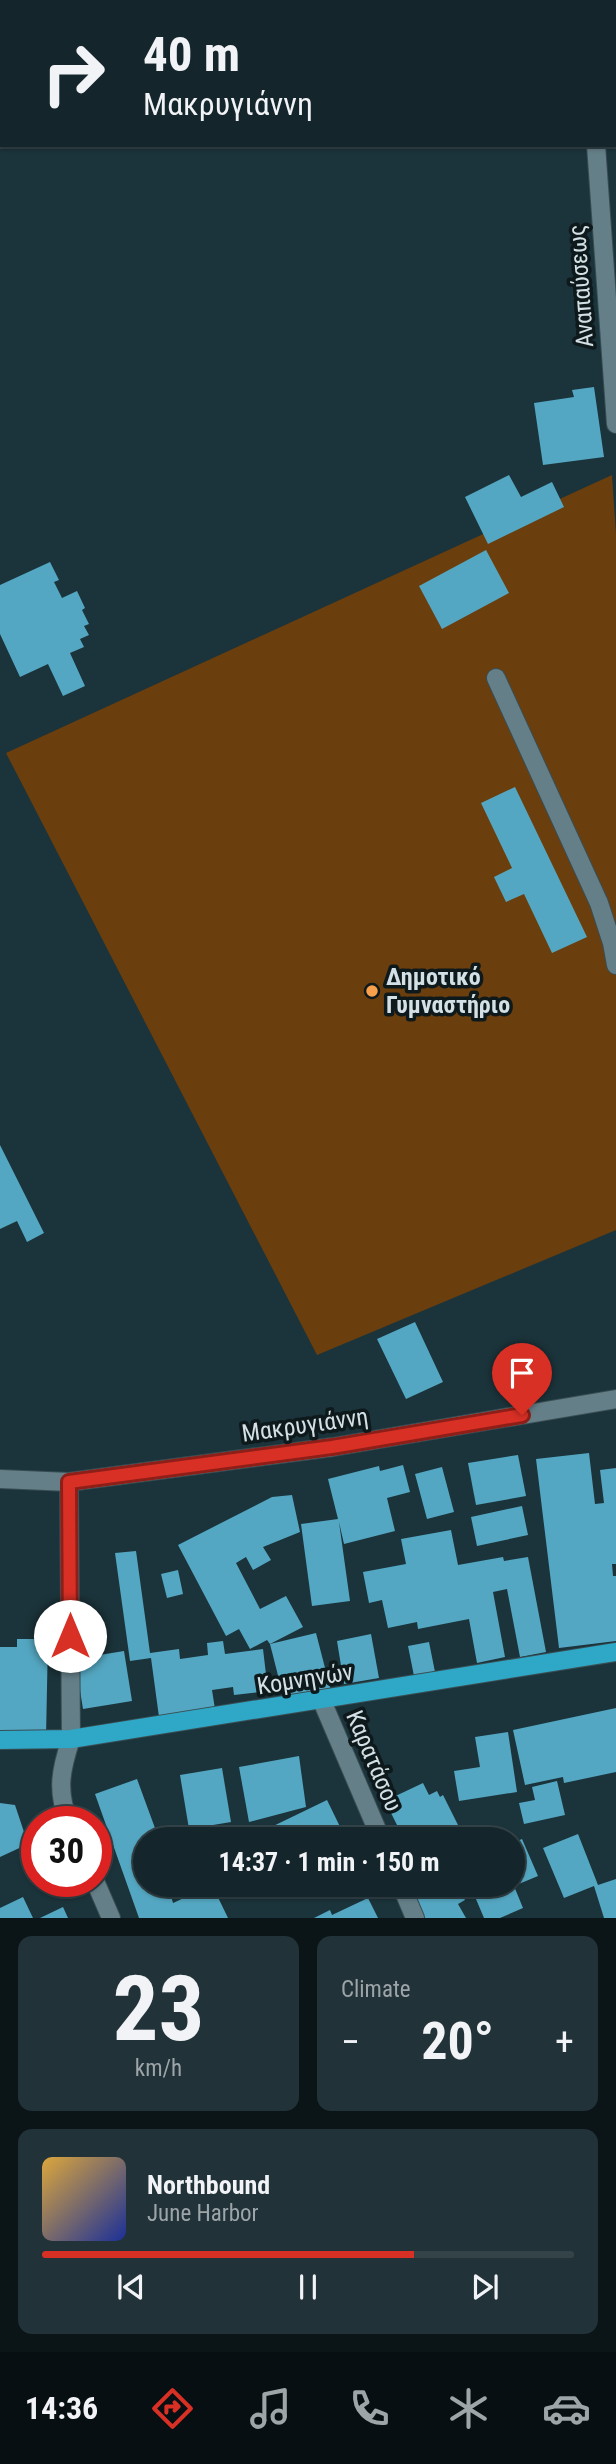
<!DOCTYPE html>
<meta charset="utf-8">
<style>
:root{--surface:#14262c;--page:#213238;--text:#f1f3f6;--muted:#9da5a9;--line:#334348;--accent:#d93025}
body{margin:0;font-family:"Roboto Condensed",sans-serif;background:var(--page);color:var(--text);height:100vh;display:flex;flex-direction:column;font-size:26px;white-space:nowrap}
*{box-sizing:border-box;margin:0}
p{font-size:23px;color:var(--muted)}
.icon{flex:none;width:38px;height:38px;fill:none;stroke:currentColor;stroke-width:2;stroke-linecap:round;stroke-linejoin:round}
.map{position:relative;height:1918px;overflow:hidden}
.sheet{display:flex;flex-direction:column;gap:18px;padding:18px;background:#0b1518;flex:1}
.sheet>*{flex:none}
.top-card{position:absolute;left:0px;top:0px;width:616px;height:147px;box-shadow:0 2px 5px #0004,0 0 0 2px var(--line);background:#14262c;color:var(--text);overflow:hidden}
.speed{position:absolute;left:21px;top:1806px;display:flex;gap:14px;font-size:35px;font-weight:700;text-align:center}
.speed>*{display:grid;place-content:center;width:91px;height:91px;border-radius:50%;background:var(--surface);box-shadow:0 2px 5px #0004,0 0 0 2px var(--line);line-height:1}
.speed .limit{border:10px solid #d22;background:#fff;color:#111}
.pin{position:absolute;display:grid;place-items:center;width:60px;height:60px;color:#fff;margin:-72px -30px;border-radius:50% 50% 50% 0;rotate:-45deg;box-shadow:0 0 7px #0007}
.pin .icon{rotate:45deg}
.me{position:absolute;width:77px;margin:-38px;rotate:0deg;stroke-linejoin:round;filter:drop-shadow(0 0 5px #0008)}
.turn{display:flex;align-items:center;gap:24px;height:147px;padding:0 28px;font-size:32px}
.turn .icon{width:91px;height:91px;stroke-width:2.5}
.turn b{display:block;font-size:49px;line-height:60px}
.big{font-size:52px;font-weight:700;line-height:1.1}
.sheet .widget{flex:1;display:flex;flex-direction:column;justify-content:center;gap:10px;min-width:0;padding:0 24px;border-radius:14px;background:var(--page)}
.sheet .dial{align-items:center;gap:0}
.dial b{font-size:91px;line-height:1}
.song{display:flex;align-items:center;gap:21px}
.cover{width:84px;height:84px;border-radius:10px;background:linear-gradient(135deg,hsl(40 70% 55%),hsl(230 70% 35%))}
.played{height:7px;border-radius:4px;background:linear-gradient(90deg,var(--accent) 70%,var(--line) 70%)}
.keys{display:flex;justify-content:space-around;direction:ltr}
.heat{display:flex;justify-content:space-between;align-items:center;font-size:38px;direction:ltr}
.sheet .tiles{flex:1;display:grid;gap:18px;grid-template-columns:1fr 1fr}
.widget:last-child{grid-column:span 2}
.trip{position:absolute;left:133px;top:1827px;width:392px;height:70px;border-radius:35px;background:var(--surface);box-shadow:0 2px 5px #0004,0 0 0 2px var(--line);font-weight:700;line-height:70px;text-align:center}
.dock{display:flex;height:112px;justify-content:space-around;align-items:center;background:#080f12;color:var(--muted)}
.dock .icon{width:49px;height:49px}
.dock .selected{color:var(--accent)}
.dock b{font-size:32px;color:var(--text)}
.map>svg:first-child{display:block}
.green{fill:#6b3e0e}
.building{fill:#54a7c2}
.lines{fill:none;stroke-linecap:round;stroke-linejoin:round}
.minor-casing{stroke:#394e54;stroke-width:20}
.major-casing{stroke:#394e54;stroke-width:20}
.path{stroke:#7c8f94;stroke-width:4.5;stroke-dasharray:7 3.5;stroke-linecap:butt}
.minor{stroke:#657f88;stroke-width:18}
.major{stroke:#2ea8c6;stroke-width:18}
.route-casing{stroke:#8d1f18;stroke-width:18}
.route{stroke:#d93025;stroke-width:12}
.poi-dot{fill:#f9a04c;stroke:#0e191c;stroke-width:2.5}
.labels{text-anchor:middle;dominant-baseline:central;stroke-width:7;stroke-linejoin:round;paint-order:stroke}
.street-label{font-size:24px;fill:#d3e1e6;stroke:#0e191c}
.poi-label{font-size:24px;font-weight:bold;fill:#d3e1e6;stroke:#0e191c;text-anchor:start}
</style>
<div class="map">
<svg width="616" height="1918" viewBox="0 0 616 1918">
<rect width="100%" height="100%" fill="#1b333a"/>
<polygon class="green" points="612,475 616,534 616,1230 317,1355 6,753"/>
<g class="building">
<polygon points="594,387 604,457 543,465 534,403 574,397 572,390"/>
<polygon points="509,475 521,497 552,482 564,507 488,544 465,497"/>
<polygon points="486,550 509,593 442,629 419,586"/>
<polygon points="50,562 59,580 54,582 62,598 77,591 85,608 82,610 89,624 84,626 89,635 80,639 84,647 70,653 85,686 63,696 48,664 20,677 0,634 0,585"/>
<polygon points="515,787 587,937 552,953 524,894 506,902 494,877 512,868 481,803"/>
<polygon points="0,1145 44,1233 27,1242 17,1221 0,1229"/>
<polygon points="415,1322 443,1382 406,1399 377,1339"/>
<polygon points="589,1453 595,1504 604,1503 600,1470 616,1468 616,1564 612,1564 613,1576 616,1576 616,1641 559,1648 536,1459"/>
<polygon points="518,1455 526,1496 476,1505 468,1463"/>
<polygon points="403,1465 410,1492 387,1498 395,1531 344,1544 339,1522 350,1601 312,1606 301,1524 338,1519 328,1479 379,1466 380,1471"/>
<polygon points="442,1467 454,1512 427,1519 415,1474"/>
<polygon points="292,1495 300,1532 263,1547 271,1560 253,1570 246,1557 236,1563 260,1609 286,1596 303,1627 270,1644 267,1640 250,1649 239,1629 226,1636 178,1545 272,1497"/>
<polygon points="522,1506 528,1535 477,1546 471,1517"/>
<polygon points="451,1530 458,1565 503,1557 504,1561 528,1557 546,1652 520,1657 507,1589 493,1592 505,1657 477,1663 469,1619 418,1629 417,1622 388,1628 382,1600 369,1603 363,1572 406,1564 401,1539"/>
<polygon points="136,1551 150,1653 179,1649 180,1659 208,1655 207,1643 223,1641 225,1654 263,1649 268,1691 234,1695 233,1687 212,1690 215,1709 159,1717 151,1658 130,1661 115,1553"/>
<polygon points="178,1570 183,1594 167,1598 161,1574"/>
<polygon points="316,1633 331,1691 285,1703 270,1644"/>
<polygon points="371,1634 379,1678 344,1684 337,1641"/>
<polygon points="17,1639 48,1639 46,1737 0,1736 0,1647 17,1647"/>
<polygon points="429,1642 436,1677 415,1681 408,1646"/>
<polygon points="124,1651 132,1701 83,1709 75,1659"/>
<polygon points="616,1708 616,1772 564,1783 563,1777 525,1785 513,1730"/>
<polygon points="508,1732 517,1792 459,1801 454,1771 480,1767 475,1737"/>
<polygon points="299,1756 306,1807 249,1822 239,1767"/>
<polygon points="222,1768 231,1822 189,1829 180,1775"/>
<polygon points="137,1779 159,1839 145,1839 145,1885 168,1885 173,1903 212,1885 228,1918 139,1918 95,1794"/>
<polygon points="557,1781 565,1815 524,1824 519,1803 535,1800 532,1787"/>
<polygon points="423,1783 429,1795 437,1791 440,1797 443,1795 462,1833 449,1839 404,1839 385,1801"/>
<polygon points="327,1800 346,1839 267,1839 263,1831"/>
<polygon points="0,1803 15,1805 28,1844 0,1857"/>
<polygon points="578,1834 598,1885 616,1879 616,1918 604,1918 594,1886 564,1898 543,1848"/>
<polygon points="522,1839 538,1876 514,1886 523,1908 500,1918 484,1918 470,1885 513,1885 513,1843"/>
<polygon points="407,1885 457,1885 465,1900 458,1904 466,1918 424,1918"/>
<polygon points="23,1897 33,1918 0,1918 0,1908"/>
<polygon points="368,1898 378,1918 314,1918 330,1910 332,1915"/>
<polygon points="63,1907 68,1918 40,1918"/>
</g>
<g class="lines">
<defs>
<g id="minor">
<polyline points="302,0 303,2"/>
<polyline points="577,0 579,2"/>
<polyline points="419,2 424,0"/>
<polyline points="596,145 616,424"/>
<polyline points="496,678 599,903 612,943 616,965"/>
<polyline points="0,1479 69,1482 333,1447 616,1399"/>
<polyline points="322,1701 381,1839"/>
<path d="M69,1822C56,1791 61,1769 71,1739L69,1482"/>
<polyline points="95,1881 111,1918"/>
<polyline points="401,1885 415,1918"/>
</g>
<polyline id="major" points="0,1740 71,1739 616,1652"/>
</defs>
<use href="#minor" class="minor-casing"/>
<use href="#major" class="major-casing"/>
<polyline class="path" points="614,2 616,2"/>
<use href="#minor" class="minor"/>
<use href="#major" class="major"/>
</g>
<g class="lines">
<defs>
<polyline id="route" points="70,1636 69,1482 332,1447 522,1415"/>
</defs>
<use href="#route" class="route-casing"/>
<use href="#route" class="route"/>
</g>
<circle class="poi-dot" cx="372" cy="991" r="7"/>
<g class="labels">
<g class="street-label">
<text transform="translate(581 286) rotate(-94)">Αναπαύσεως</text>
<text transform="translate(305 1425) rotate(-8)">Μακρυγιάννη</text>
<text transform="translate(305 1679) rotate(-9)">Κομνηνών</text>
<text transform="translate(374 1761) rotate(67)">Καρατάσου</text>
</g>
<g class="poi-label">
<text x="386" y="977">Δημοτικό<tspan x="386" dy="28">Γυμναστήριο</tspan></text>
</g>
</g>
</svg>
<div class="speed"><div class="limit">30</div></div>
<div class="pin" style="left:522px;top:1415px;background:#d93025"><svg class="icon" aria-label="arrive" viewBox="0 0 24 24"><path d="M6 21V4h12l-3 4 3 4H6"/></svg></div>
<svg class="me" style="left:70px;top:1636px" viewBox="-20 -20 40 40"><circle r="19" fill="#fff"/><path d="M0-13L10 11 0 6-10 11z" fill="#d93025"/></svg>
<div class="trip">14:37 · 1 min · 150 m</div>
<div class="top-card">
<div class="turn"><svg class="icon" aria-label="right" viewBox="0 0 24 24"><path d="M7 20v-9h11M14 6l5 5-5 5"/></svg><div><b>40 m</b>Μακρυγιάννη</div></div>
</div>
</div>
<section class="sheet">
<div class="tiles">
<div class="widget dial"><b>23</b><p>km/h</p></div>
<div class="widget"><p>Climate</p>
<div class="heat"><a>−</a><b class="big">20°</b><a>+</a></div>
</div>
<div class="widget">
<div class="song"><i class="cover"></i><div><b>Northbound</b><p>June Harbor</p></div></div>
<div class="played"></div>
<div class="keys"><svg class="icon" aria-label="previous" viewBox="0 0 24 24"><path d="M18 5L8 12l10 7zM5 5v14"/></svg><svg class="icon" aria-label="pause" viewBox="0 0 24 24"><path d="M8 5v14M16 5v14"/></svg><svg class="icon" aria-label="next" viewBox="0 0 24 24"><path d="M6 5l10 7-10 7zM19 5v14"/></svg></div>
</div>
</div>
</section>
<nav class="dock">
<b>14:36</b>
<svg class="icon selected" aria-label="directions" viewBox="0 0 24 24"><path d="M12 3l9 9-9 9-9-9zM9 14v-3h6M13 9l2 2-2 2"/></svg>
<svg class="icon" aria-label="music" viewBox="0 0 24 24"><path d="M9 18V5l10-2v13"/><circle cx="6" cy="18" r="3"/><circle cx="16" cy="16" r="3"/></svg>
<svg class="icon" aria-label="phone" viewBox="0 0 24 24"><path d="M5 4h4l2 5-3 2q2 4 5 5l2-3 5 2v4C11 20 4 13 5 4z"/></svg>
<svg class="icon" aria-label="climate" viewBox="0 0 24 24"><path d="M12 3v18M4 7l16 10M4 17L20 7"/></svg>
<svg class="icon" aria-label="car" viewBox="0 0 24 24"><path d="M5 17H2v-5l4-1 3-4h7l3 4 3 1v5h-3M9 17h6M6 11h13"/><circle cx="7" cy="17" r="2"/><circle cx="17" cy="17" r="2"/></svg>
</nav>
